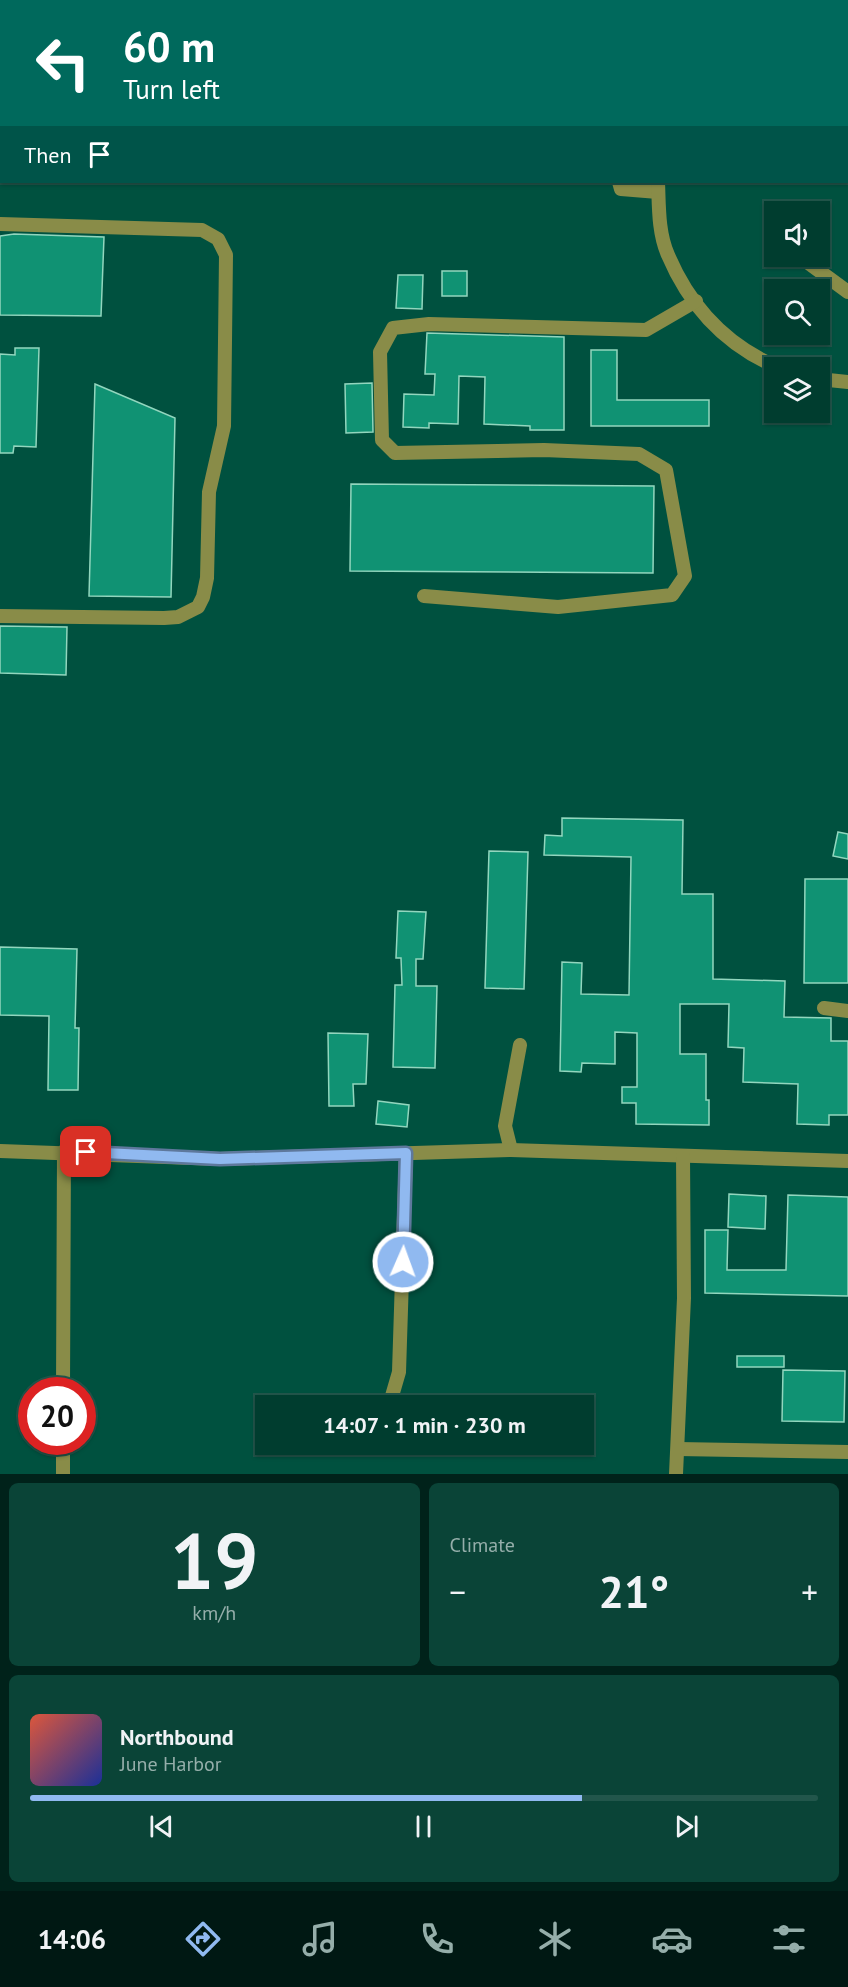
<!DOCTYPE html>
<meta charset="utf-8">
<style>
:root{--surface:#003d2f;--page:#0a4437;--text:#f1f3f6;--muted:#95aeaa;--line:#22564b;--accent:#90b9f0}
body{margin:0;font-family:"PT Sans",sans-serif;background:var(--page);color:var(--text);height:100vh;display:flex;flex-direction:column;font-size:22px;white-space:nowrap}
*{box-sizing:border-box;margin:0}
p{font-size:20px;color:var(--muted)}
.icon{flex:none;width:33px;height:33px;fill:none;stroke:currentColor;stroke-width:2;stroke-linecap:round;stroke-linejoin:round}
.map{position:relative;height:1474px;overflow:hidden}
.details{display:flex;flex-direction:column;gap:9px;padding:9px;background:#00221a;flex:1}
.details>*{flex:none}
.hud{position:absolute;left:0px;top:0px;width:849px;height:183px;box-shadow:0 2px 4px #0004,0 0 0 2px var(--line);background:#00695c;color:#fff;overflow:hidden}
.tools{position:absolute;left:764px;top:201px;display:grid;gap:12px}
.tools a{display:grid;place-items:center;width:66px;height:66px;border-radius:0px;background:var(--surface);box-shadow:0 2px 4px #0004,0 0 0 2px var(--line);font-size:30px}
.speed{position:absolute;left:18px;top:1377px;display:flex;gap:12px;font-size:30px;font-weight:700;text-align:center}
.speed>*{display:grid;place-content:center;width:78px;height:78px;border-radius:50%;background:var(--surface);box-shadow:0 2px 4px #0004,0 0 0 2px var(--line);line-height:1}
.speed .limit{border:9px solid #d22;background:#fff;color:#111}
.pin{position:absolute;display:grid;place-items:center;width:51px;height:51px;color:#fff;margin:-26px;border-radius:12px;box-shadow:0 3px 9px #0006}
.me{position:absolute;width:66px;margin:-33px;rotate:2deg;stroke-linejoin:round;filter:drop-shadow(0 0 4px #0008)}
.turn{display:flex;align-items:center;gap:21px;height:126px;padding:0 24px;font-size:27px}
.turn .icon{width:78px;height:78px;stroke-width:2.5}
.turn b{display:block;font-size:42px;line-height:51px}
.then{display:flex;align-items:center;height:57px;padding:0 24px;background:#0003;gap:12px;font-size:22px}
.big{font-size:45px;font-weight:700;line-height:1.1}
.details .card{flex:1;display:flex;flex-direction:column;justify-content:center;gap:9px;min-width:0;padding:0 21px;border-radius:9px;background:var(--page)}
.details .dial{align-items:center;gap:0}
.dial b{font-size:78px;line-height:1}
.song{display:flex;align-items:center;gap:18px}
.cover{width:72px;height:72px;border-radius:9px;background:linear-gradient(135deg,hsl(10 70% 55%),hsl(230 70% 35%))}
.played{height:6px;border-radius:3px;background:linear-gradient(90deg,var(--accent) 70%,var(--line) 70%)}
.keys{display:flex;justify-content:space-around;direction:ltr}
.heat{display:flex;justify-content:space-between;align-items:center;font-size:33px;direction:ltr}
.details .tiles{flex:1;display:grid;gap:9px;grid-template-columns:1fr 1fr}
.card:last-child{grid-column:span 2}
.trip{position:absolute;left:255px;top:1395px;width:339px;height:60px;border-radius:0px;background:var(--surface);box-shadow:0 2px 4px #0004,0 0 0 2px var(--line);font-weight:700;line-height:60px;text-align:center}
.tabs{display:flex;height:96px;justify-content:space-around;align-items:center;background:#001813;color:var(--muted)}
.tabs .icon{width:42px;height:42px}
.tabs .current{color:var(--accent)}
.tabs b{font-size:27px;color:var(--text)}
.map>svg:first-child{display:block}
.building{fill:#109273;stroke:#92d6be;stroke-width:1.5}
.lines{fill:none;stroke-linecap:round;stroke-linejoin:round}
.minor{stroke:#898c48;stroke-width:14}
.route-casing{stroke:#5e789c;stroke-width:15}
.route{stroke:#90b9f0;stroke-width:10}
</style>
<div class="map">
<svg width="848" height="1474" viewBox="0 0 848 1474">
<rect width="100%" height="100%" fill="#00513f"/>
<g class="building">
<polygon points="14,234 104,237 101,316 0,315 0,236"/>
<rect x="442" y="271" width="25" height="25"/>
<polygon points="398,275 423,275 422,309 396,308"/>
<polygon points="427,333 564,337 564,430 530,430 530,426 484,424 485,377 459,376 458,424 429,423 429,428 403,427 404,394 434,395 435,374 425,374"/>
<polygon points="15,348 39,348 36,447 14,446 13,453 0,453 0,354 15,355"/>
<polygon points="591,350 617,350 617,400 709,400 709,426 591,426"/>
<polygon points="372,383 373,432 346,433 345,384"/>
<polygon points="95,384 175,418 171,597 89,596"/>
<polygon points="351,484 654,486 653,573 350,571"/>
<polygon points="0,626 67,627 66,675 0,673"/>
<polygon points="562,818 683,820 682,894 713,894 713,979 785,981 784,1017 831,1018 831,1041 848,1041 848,1115 829,1115 829,1125 797,1124 798,1084 743,1082 744,1048 728,1047 729,1004 680,1004 680,1054 706,1054 706,1100 709,1100 709,1125 636,1124 636,1103 622,1103 622,1087 637,1087 637,1033 615,1032 615,1064 582,1063 581,1072 560,1071 562,962 582,963 581,994 629,995 631,857 544,855 545,835 562,836"/>
<polygon points="838,832 848,834 848,859 833,856"/>
<polygon points="489,851 528,852 524,989 485,988"/>
<polygon points="805,879 848,879 848,983 804,983"/>
<polygon points="398,911 426,912 423,959 416,959 416,986 437,986 435,1068 393,1067 395,985 402,985 401,958 396,958"/>
<polygon points="0,947 77,949 75,1028 79,1028 78,1090 48,1090 49,1016 0,1015"/>
<polygon points="328,1033 368,1034 366,1084 353,1084 354,1106 329,1106"/>
<polygon points="378,1101 409,1105 407,1127 376,1124"/>
<polygon points="729,1194 766,1196 765,1229 728,1227"/>
<polygon points="788,1195 848,1197 848,1296 705,1293 705,1230 728,1230 727,1270 786,1270"/>
<rect x="737" y="1356" width="47" height="11"/>
<polygon points="783,1370 845,1371 844,1422 782,1421"/>
</g>
<g class="lines">
<g class="minor">
<polyline points="657,2 657,0"/>
<polyline points="619,182 621,189 658,192"/>
<path d="M658,182C659,205 658,233 668,255C690,307 727,346 779,368"/>
<polyline points="0,224 202,230 218,239 226,255 224,426 209,492 207,578 203,597 198,607 178,617 164,618 0,616"/>
<polyline points="799,256 848,292"/>
<polyline points="819,379 848,382"/>
<polyline points="424,596 558,607 672,595 685,576 666,470 639,454 544,450 395,453 382,440 380,352 393,328 429,324 646,330 696,301"/>
<polyline points="824,1008 848,1011"/>
<polyline points="511,1150 505,1126 520,1045"/>
<polyline points="0,1151 220,1159 511,1150 848,1161"/>
<polyline points="63,1390 64,1151"/>
<polyline points="384,1406 392,1396 399,1372 406,1153"/>
<polyline points="678,1449 848,1452"/>
<polyline points="63,1474 63,1442"/>
<polyline points="676,1474 684,1298 683,1156"/>
</g>
</g>
<g class="lines">
<defs>
<polyline id="route" points="86,1152 220,1159 406,1153 403,1262"/>
</defs>
<use href="#route" class="route-casing"/>
<use href="#route" class="route"/>
</g>
</svg>
<div class="tools">
<a><svg class="icon" aria-label="sound" viewBox="0 0 24 24"><path d="M4 9h4l5-4v14l-5-4H4zM17 9q2 3 0 6"/></svg></a>
<a><svg class="icon" aria-label="search" viewBox="0 0 24 24"><circle cx="10" cy="10" r="6"/><path d="M15 15l6 6"/></svg></a>
<a><svg class="icon" aria-label="layers" viewBox="0 0 24 24"><path d="M12 4l9 5-9 5-9-5zM3 14l9 5 9-5"/></svg></a>
</div>
<div class="speed"><div class="limit">20</div></div>
<div class="pin" style="left:86px;top:1152px;background:#d93025"><svg class="icon" aria-label="arrive" viewBox="0 0 24 24"><path d="M6 21V4h12l-3 4 3 4H6"/></svg></div>
<svg class="me" style="left:403px;top:1262px" viewBox="-20 -20 40 40"><circle r="17" fill="#90b9f0" stroke="#fff" stroke-width="3"/><path d="M0-11L8 9 0 5-8 9z" fill="#fff"/></svg>
<div class="trip">14:07 · 1 min · 230 m</div>
<div class="hud">
<div class="turn"><svg class="icon" aria-label="left" viewBox="0 0 24 24"><path d="M17 20v-9H6M10 6l-5 5 5 5"/></svg><div><b>60 m</b>Turn left</div></div>
<div class="then">Then<svg class="icon" aria-label="arrive" viewBox="0 0 24 24"><path d="M6 21V4h12l-3 4 3 4H6"/></svg></div>
</div>
</div>
<section class="details">
<div class="tiles">
<div class="card dial"><b>19</b><p>km/h</p></div>
<div class="card"><p>Climate</p>
<div class="heat"><a>−</a><b class="big">21°</b><a>+</a></div>
</div>
<div class="card">
<div class="song"><i class="cover"></i><div><b>Northbound</b><p>June Harbor</p></div></div>
<div class="played"></div>
<div class="keys"><svg class="icon" aria-label="previous" viewBox="0 0 24 24"><path d="M18 5L8 12l10 7zM5 5v14"/></svg><svg class="icon" aria-label="pause" viewBox="0 0 24 24"><path d="M8 5v14M16 5v14"/></svg><svg class="icon" aria-label="next" viewBox="0 0 24 24"><path d="M6 5l10 7-10 7zM19 5v14"/></svg></div>
</div>
</div>
</section>
<nav class="tabs">
<b>14:06</b>
<svg class="icon current" aria-label="directions" viewBox="0 0 24 24"><path d="M12 3l9 9-9 9-9-9zM9 14v-3h6M13 9l2 2-2 2"/></svg>
<svg class="icon" aria-label="music" viewBox="0 0 24 24"><path d="M9 18V5l10-2v13"/><circle cx="6" cy="18" r="3"/><circle cx="16" cy="16" r="3"/></svg>
<svg class="icon" aria-label="phone" viewBox="0 0 24 24"><path d="M5 4h4l2 5-3 2q2 4 5 5l2-3 5 2v4C11 20 4 13 5 4z"/></svg>
<svg class="icon" aria-label="climate" viewBox="0 0 24 24"><path d="M12 3v18M4 7l16 10M4 17L20 7"/></svg>
<svg class="icon" aria-label="car" viewBox="0 0 24 24"><path d="M5 17H2v-5l4-1 3-4h7l3 4 3 1v5h-3M9 17h6M6 11h13"/><circle cx="7" cy="17" r="2"/><circle cx="17" cy="17" r="2"/></svg>
<svg class="icon" aria-label="filters" viewBox="0 0 24 24"><path d="M4 7h16M4 17h16"/><circle cx="9" cy="7" r="2"/><circle cx="15" cy="17" r="2"/></svg>
</nav>
